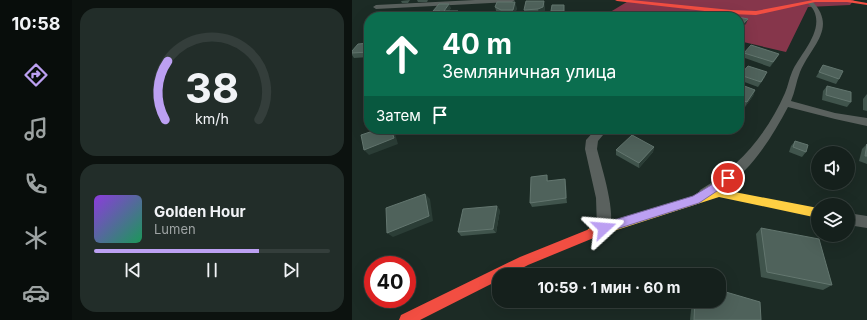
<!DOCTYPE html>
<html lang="ru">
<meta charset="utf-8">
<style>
:root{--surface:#15201c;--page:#222d29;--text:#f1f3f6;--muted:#9da3a3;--line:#343e3b;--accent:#bca0f2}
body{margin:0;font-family:Inter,sans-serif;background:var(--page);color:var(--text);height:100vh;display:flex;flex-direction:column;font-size:15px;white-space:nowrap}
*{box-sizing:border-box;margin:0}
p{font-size:13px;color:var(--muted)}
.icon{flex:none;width:22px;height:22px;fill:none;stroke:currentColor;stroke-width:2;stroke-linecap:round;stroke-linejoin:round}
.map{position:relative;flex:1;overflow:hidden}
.panel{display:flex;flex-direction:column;gap:8px;padding:8px;background:#0c120f;width:280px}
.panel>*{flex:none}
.hud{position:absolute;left:12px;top:12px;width:380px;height:122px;border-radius:16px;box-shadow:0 4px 16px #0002,0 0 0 1px var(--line);background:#0b6e4f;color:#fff;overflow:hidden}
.tools{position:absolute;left:459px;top:146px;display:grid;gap:8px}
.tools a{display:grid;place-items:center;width:44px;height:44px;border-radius:50%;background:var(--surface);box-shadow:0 4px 16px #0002,0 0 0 1px var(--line);font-size:20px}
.speed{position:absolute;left:12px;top:256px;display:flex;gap:8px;font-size:20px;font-weight:700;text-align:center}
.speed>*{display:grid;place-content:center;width:52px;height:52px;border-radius:50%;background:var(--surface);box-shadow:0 4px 16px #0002,0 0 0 1px var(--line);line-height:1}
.speed .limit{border:6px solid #d22;background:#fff;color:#111}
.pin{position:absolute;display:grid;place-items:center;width:34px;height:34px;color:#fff;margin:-17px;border:2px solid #fff;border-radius:50%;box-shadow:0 1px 4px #0007}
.me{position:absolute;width:44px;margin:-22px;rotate:71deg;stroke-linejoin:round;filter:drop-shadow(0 0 3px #0008)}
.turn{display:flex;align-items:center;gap:14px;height:84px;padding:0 12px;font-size:18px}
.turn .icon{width:52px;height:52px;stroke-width:2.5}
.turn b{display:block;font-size:28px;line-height:34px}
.then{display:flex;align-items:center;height:38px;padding:0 12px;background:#0003;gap:8px;font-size:15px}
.panel .card{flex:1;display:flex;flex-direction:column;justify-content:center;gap:6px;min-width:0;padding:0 14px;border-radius:16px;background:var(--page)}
.panel .dial{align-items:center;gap:0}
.dial svg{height:104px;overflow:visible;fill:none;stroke:var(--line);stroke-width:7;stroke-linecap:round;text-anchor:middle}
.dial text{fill:var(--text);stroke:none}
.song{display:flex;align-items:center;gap:12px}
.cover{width:48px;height:48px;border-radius:6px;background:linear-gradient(135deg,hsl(270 70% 55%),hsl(150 70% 35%))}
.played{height:4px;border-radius:2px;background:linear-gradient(90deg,var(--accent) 70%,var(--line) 70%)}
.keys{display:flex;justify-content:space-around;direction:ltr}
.trip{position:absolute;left:140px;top:268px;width:234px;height:40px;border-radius:16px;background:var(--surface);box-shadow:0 4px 16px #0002,0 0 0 1px var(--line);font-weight:700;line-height:40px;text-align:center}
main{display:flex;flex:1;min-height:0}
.menu{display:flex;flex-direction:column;width:72px;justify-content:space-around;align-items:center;background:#080d0b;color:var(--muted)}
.menu .icon{width:28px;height:28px}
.menu .on{color:var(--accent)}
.menu b{font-size:18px;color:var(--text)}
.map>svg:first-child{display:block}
.forest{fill:#86364b}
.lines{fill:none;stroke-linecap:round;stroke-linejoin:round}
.street{fill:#5a615e;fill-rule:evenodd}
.slow{fill:#ffcf43;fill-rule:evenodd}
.jam{fill:#f24e42;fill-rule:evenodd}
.wall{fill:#40544c}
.shaded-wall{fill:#2b3d36}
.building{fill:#4f625b;stroke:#63766f}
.route{fill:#bca0f2;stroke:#7a689d}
</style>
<main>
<nav class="menu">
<b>10:58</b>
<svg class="icon on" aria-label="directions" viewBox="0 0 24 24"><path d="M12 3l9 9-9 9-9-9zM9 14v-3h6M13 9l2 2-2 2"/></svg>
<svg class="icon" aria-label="music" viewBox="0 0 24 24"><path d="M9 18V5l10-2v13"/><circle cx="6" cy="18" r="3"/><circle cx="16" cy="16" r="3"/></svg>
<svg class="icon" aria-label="phone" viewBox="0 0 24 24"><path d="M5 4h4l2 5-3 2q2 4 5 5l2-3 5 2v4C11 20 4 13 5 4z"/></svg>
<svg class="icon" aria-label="climate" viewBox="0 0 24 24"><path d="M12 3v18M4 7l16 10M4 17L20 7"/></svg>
<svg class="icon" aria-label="car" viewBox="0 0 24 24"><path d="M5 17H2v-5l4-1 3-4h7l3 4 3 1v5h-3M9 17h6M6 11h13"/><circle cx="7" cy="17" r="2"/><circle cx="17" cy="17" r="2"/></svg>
</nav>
<section class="panel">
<div class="card dial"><svg viewBox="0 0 100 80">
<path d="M14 69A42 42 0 1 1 86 69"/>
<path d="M14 69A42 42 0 0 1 16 24" stroke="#bca0f2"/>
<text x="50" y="56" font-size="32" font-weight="700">38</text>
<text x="50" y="72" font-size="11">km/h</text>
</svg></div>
<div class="card">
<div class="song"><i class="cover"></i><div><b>Golden Hour</b><p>Lumen</p></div></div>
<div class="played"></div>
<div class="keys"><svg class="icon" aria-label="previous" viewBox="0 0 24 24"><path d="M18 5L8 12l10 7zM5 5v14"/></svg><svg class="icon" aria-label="pause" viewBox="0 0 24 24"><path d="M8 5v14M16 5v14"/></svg><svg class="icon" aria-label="next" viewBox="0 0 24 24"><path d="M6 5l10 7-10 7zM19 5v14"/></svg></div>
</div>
</section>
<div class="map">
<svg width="515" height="320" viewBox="0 0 515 320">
<rect width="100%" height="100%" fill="#1c2b25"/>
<polygon class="forest" points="278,0 502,0 498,5 456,7 434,52 387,41 387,17 250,17"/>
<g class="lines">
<g class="street">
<polygon points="123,0 163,0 160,2 24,9 21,7 24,5"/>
<path d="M456,1H460C486,28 459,46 448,72C444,82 443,92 439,101L483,113L515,118V126L483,119L436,107C419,139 399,171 368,191C361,196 356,201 348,198L346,194L348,190C387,167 415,134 433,93C436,86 437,79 440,72C447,55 472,32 462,11C461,8 457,5 455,2Z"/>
<polygon points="371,11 376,12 370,17 362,17"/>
<path d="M244,129H256L246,141L245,149C250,169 265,214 257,233L252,235L247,233L245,228L244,198L233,149L234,140Z"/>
<polygon points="496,213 515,216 515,228 496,225"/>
</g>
<polygon class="slow" points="367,189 466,208 466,218 367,197 240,238 236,237 235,233 236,229 240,228"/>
<g class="jam">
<polygon points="263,0 279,0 379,10 404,11 461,0 498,0 515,3 515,5 495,2 463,2 404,15 379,14 265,1"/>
<polygon points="240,228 244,229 245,233 244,237 176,265 157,275 147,275 147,280 68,320 47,320 49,315 168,257"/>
</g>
</g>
<g class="wall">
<polygon points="58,0 56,3 50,3 49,1"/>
<polygon points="65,0 76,0 75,2 66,2"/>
<polygon points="212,5 212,13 199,14 199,11"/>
<polygon points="143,7 165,8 162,17 151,17 145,14"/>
<polygon points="193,7 192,13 187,15 174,16 172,10"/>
<polygon points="99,8 97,11 106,11 107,15 82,14 81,11"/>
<polygon points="17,43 17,57 2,58 0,55 0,51"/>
<polygon points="392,53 427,54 424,59 418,67 390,57"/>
<polygon points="471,65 487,79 484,84 464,77"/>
<polygon points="388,75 413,77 406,87 387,80"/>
<polygon points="387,84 403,90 401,96 393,107 387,105"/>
<polygon points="475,86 499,102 495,107 470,100 471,91"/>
<polygon points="515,94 515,111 511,110 511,99"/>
<polygon points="355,129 368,129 366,133"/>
<polygon points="443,141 454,152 450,157 437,152 439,146"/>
<polygon points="515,144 515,164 507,161 510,149"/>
<polygon points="302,147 301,152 287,168 264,155 264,150"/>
<polygon points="195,175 196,181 213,179 214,184 215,203 180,207 178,203"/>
<polygon points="148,210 144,233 109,236 106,232"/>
<polygon points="409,228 480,285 471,290 409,277 404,234"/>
<polygon points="340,301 367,301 409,320 338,320"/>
</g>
<g class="shaded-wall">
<polygon points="192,1 193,7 192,13 187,15 186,9"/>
<polygon points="163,2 165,8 162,17 161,10"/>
<polygon points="97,4 99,8 93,16 92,11"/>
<polygon points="106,11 107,15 106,17 102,17"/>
<polygon points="70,12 72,16 72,17 66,17"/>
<polygon points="396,19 394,24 387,30 387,27"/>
<polygon points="427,54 424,59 418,67 421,62"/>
<polygon points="415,72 413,77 406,87"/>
<polygon points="403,90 401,96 393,107 395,102"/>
<polygon points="39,129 41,129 42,130 46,144 17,155 12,150"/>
<polygon points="302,147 301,152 287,168 287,163"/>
<polygon points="213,179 214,184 215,203 214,198"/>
<polygon points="73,194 78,199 81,221 41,237 35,233"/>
<polygon points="145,206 148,210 144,233 141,229"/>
</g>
<g class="building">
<polygon points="174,1 192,1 191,7 186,9 172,10"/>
<polygon points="145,2 163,2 161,10 149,10 143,7"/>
<polygon points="87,4 97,4 92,11 106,11 102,17 84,17 88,11 81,11"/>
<polygon points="200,5 212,5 212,11 199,11"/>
<polygon points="52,12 70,12 66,17 48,17"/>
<polygon points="81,14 86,14 84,17 79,17"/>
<polygon points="386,17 396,19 387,27 387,17"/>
<polygon points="17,43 17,52 0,53 0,51 6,44"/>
<polygon points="399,45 427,54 421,62 392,53"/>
<polygon points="471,65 491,71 487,79 467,72"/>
<polygon points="396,66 415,72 409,82 388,75"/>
<polygon points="387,84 403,90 395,102 387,99"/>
<polygon points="475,86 499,92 499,102 474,95"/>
<polygon points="27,129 39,129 42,138 12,150 9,135"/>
<polygon points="280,135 302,147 287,163 264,150"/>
<polygon points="443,141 456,145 454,152 441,147"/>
<polygon points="515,144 515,156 513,156"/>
<polygon points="195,175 195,181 213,179 214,198 178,203 179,177"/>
<polygon points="73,194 77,216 35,233 34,208"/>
<polygon points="145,206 141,229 106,232 111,209"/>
<polygon points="409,228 467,239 480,285 415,272"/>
<polygon points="367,290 408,302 409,320 342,320 343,301 367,301"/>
</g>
<polygon class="route" points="376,175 380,176 381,178 380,181 347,203 252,233 248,232 247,228 248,225 252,223 341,196"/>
</svg>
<div class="tools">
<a><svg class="icon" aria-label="sound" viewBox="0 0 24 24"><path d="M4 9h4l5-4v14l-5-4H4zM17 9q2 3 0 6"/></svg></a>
<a><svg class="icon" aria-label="layers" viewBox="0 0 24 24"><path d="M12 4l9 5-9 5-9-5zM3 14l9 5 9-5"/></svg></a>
</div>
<div class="speed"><div class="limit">40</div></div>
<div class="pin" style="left:376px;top:178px;background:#d93025"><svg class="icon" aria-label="arrive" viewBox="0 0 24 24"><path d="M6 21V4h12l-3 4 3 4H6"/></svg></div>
<svg class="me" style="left:252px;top:228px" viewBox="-20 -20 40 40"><path d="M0-17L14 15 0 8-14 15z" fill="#bca0f2" stroke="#fff" stroke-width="4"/></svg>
<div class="trip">10:59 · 1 мин · 60 m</div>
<div class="hud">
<div class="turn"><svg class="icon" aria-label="ahead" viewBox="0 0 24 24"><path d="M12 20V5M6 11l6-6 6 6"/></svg><div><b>40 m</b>Земляничная улица</div></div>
<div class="then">Затем<svg class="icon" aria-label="arrive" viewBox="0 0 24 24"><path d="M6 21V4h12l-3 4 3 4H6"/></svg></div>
</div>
</div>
</main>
